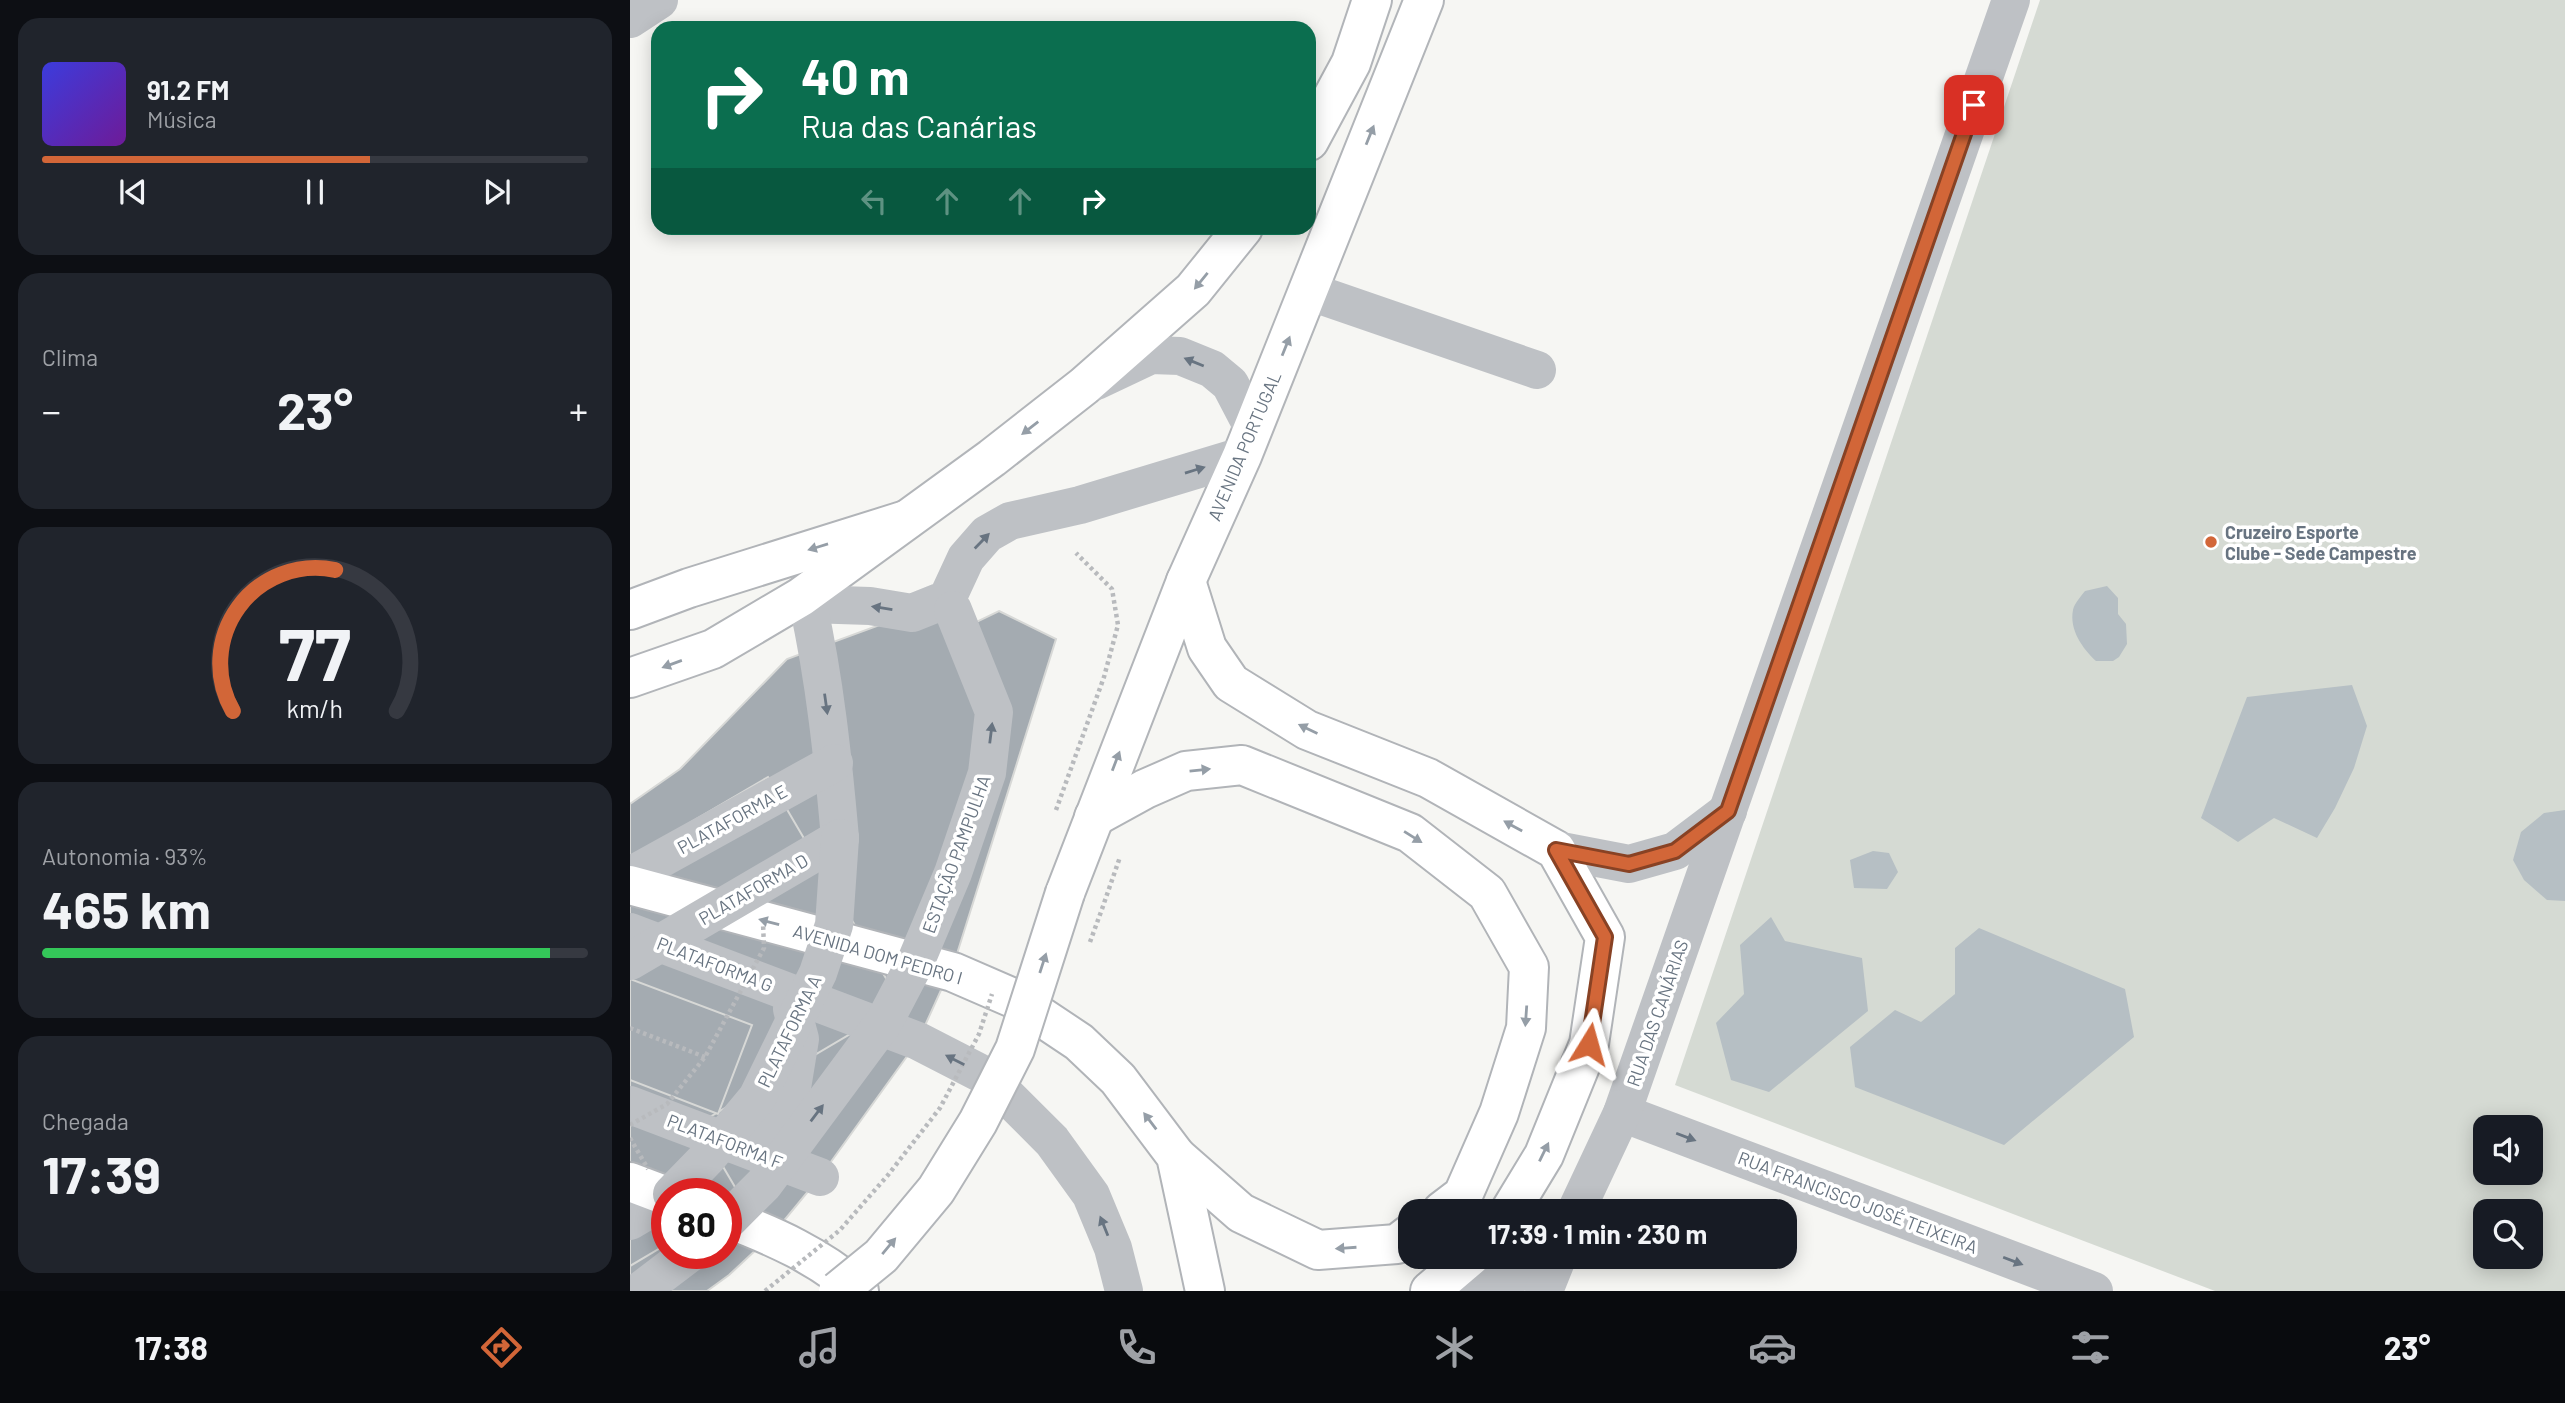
<!DOCTYPE html>
<html lang="pt">
<meta charset="utf-8">
<style>
:root{--surface:#171b24;--page:#20242c;--text:#f1f3f6;--muted:#9ea1a6;--line:#363941;--accent:#d26638}
body{margin:0;font-family:Barlow,sans-serif;background:var(--page);color:var(--text);height:100vh;display:flex;flex-direction:column;font-size:26px;white-space:nowrap}
*{box-sizing:border-box;margin:0}
p{font-size:23px;color:var(--muted)}
.icon{flex:none;width:38px;height:38px;fill:none;stroke:currentColor;stroke-width:2;stroke-linecap:round;stroke-linejoin:round}
.map{position:relative;flex:1;overflow:hidden}
.sheet{display:flex;flex-direction:column;gap:18px;padding:18px;background:#0d0f14;width:630px}
.sheet>*{flex:none}
.banner{position:absolute;left:21px;top:21px;width:665px;height:214px;border-radius:21px;box-shadow:0 4px 18px #0003;background:#0b6e4f;color:#fff;overflow:hidden}
.tools{position:absolute;left:1843px;top:1115px;display:grid;gap:14px}
.tools a{display:grid;place-items:center;width:70px;height:70px;border-radius:14px;background:var(--surface);box-shadow:0 4px 18px #0003;font-size:35px}
.speed{position:absolute;left:21px;top:1178px;display:flex;gap:14px;font-size:35px;font-weight:700;text-align:center}
.speed>*{display:grid;place-content:center;width:91px;height:91px;border-radius:50%;background:var(--surface);box-shadow:0 4px 18px #0003;line-height:1}
.speed .limit{border:10px solid #d22;background:#fff;color:#111}
.pin{position:absolute;display:grid;place-items:center;width:60px;height:60px;color:#fff;margin:-30px;border-radius:14px;box-shadow:0 4px 10px #0006}
.me{position:absolute;width:77px;margin:-38px;rotate:8deg;stroke-linejoin:round;filter:drop-shadow(0 0 5px #0008)}
.turn{display:flex;align-items:center;gap:24px;height:147px;padding:0 35px;font-size:32px}
.turn .icon{width:91px;height:91px;stroke-width:2.5}
.turn b{display:block;font-size:49px;line-height:60px}
.lanes{display:flex;align-items:center;height:66px;padding:0 35px;background:#0003;justify-content:center;gap:35px;direction:ltr}
.lanes .off{opacity:.35}
.big{font-size:52px;font-weight:700;line-height:1.1}
.sheet .card{flex:1;display:flex;flex-direction:column;justify-content:center;gap:10px;min-width:0;padding:0 24px;border-radius:21px;background:var(--page)}
.sheet .dial{align-items:center;gap:0}
.dial svg{height:182px;overflow:visible;fill:none;stroke:var(--line);stroke-width:7;stroke-linecap:round;text-anchor:middle}
.dial text{fill:var(--text);stroke:none}
.song{display:flex;align-items:center;gap:21px}
.cover{width:84px;height:84px;border-radius:10px;background:linear-gradient(135deg,hsl(240 70% 55%),hsl(280 70% 35%))}
.played{height:7px;border-radius:4px;background:linear-gradient(90deg,var(--accent) 60%,var(--line) 60%)}
.keys{display:flex;justify-content:space-around;direction:ltr}
.heat{display:flex;justify-content:space-between;align-items:center;font-size:38px;direction:ltr}
.charge{height:10px;border-radius:5px;background:linear-gradient(90deg,#34c759 93%,var(--line) 0)}
.trip{position:absolute;left:768px;top:1199px;width:399px;height:70px;border-radius:21px;background:var(--surface);box-shadow:0 4px 18px #0003;font-weight:700;line-height:70px;text-align:center}
.tab-bar{display:flex;height:112px;justify-content:space-around;align-items:center;background:#090b0e;color:var(--muted)}
.tab-bar .icon{width:49px;height:49px}
.tab-bar .active{color:var(--accent)}
.tab-bar b{font-size:32px;color:var(--text)}
main{display:flex;flex:1;min-height:0}
.map>svg:first-child{display:block}
.green{fill:#d5dad3;fill-rule:evenodd}
.water{fill:#b6bfc4}
.building{fill:#a4abb1;stroke:#d7d8d6;stroke-width:2;fill-rule:evenodd}
.lines{fill:none;stroke-linecap:round;stroke-linejoin:round}
.major-casing{stroke:#b2b5b9;stroke-width:42}
.highway-casing{stroke:#b1b4b8;stroke-width:42}
.path{stroke:#b8babd;stroke-width:4.5;stroke-dasharray:3.5 3.5;stroke-linecap:butt}
.minor{stroke:#bec1c5;stroke-width:38}
.major{stroke:#fff;stroke-width:38}
.highway{stroke:#fff;stroke-width:38}
.major-bridge-casing{stroke:#b2b5b9;stroke-width:42;stroke-linecap:butt}
.path-bridge{stroke:#b8babd;stroke-width:4.5;stroke-dasharray:3.5 3.5;stroke-linecap:butt}
.minor-bridge{stroke:#bec1c5;stroke-width:38}
.major-bridge{stroke:#fff;stroke-width:38}
.oneway{fill:#959ea7}
.oneway2{fill:#687481}
.route-casing{stroke:#884224;stroke-width:18}
.route{stroke:#d26638;stroke-width:12}
.poi-dot{fill:#d26638;stroke:#fff;stroke-width:2.5}
.labels{text-anchor:middle;dominant-baseline:central;stroke-width:7;stroke-linejoin:round;paint-order:stroke}
.street-label{font-size:18px;fill:#687481;stroke:#fff}
.poi-label{font-size:18px;font-weight:bold;fill:#687481;stroke:#fff;text-anchor:start}
</style>
<main>
<section class="sheet">
<div class="card">
<div class="song"><i class="cover"></i><div><b>91.2 FM</b><p>Música</p></div></div>
<div class="played"></div>
<div class="keys"><svg class="icon" aria-label="previous" viewBox="0 0 24 24"><path d="M18 5L8 12l10 7zM5 5v14"/></svg><svg class="icon" aria-label="pause" viewBox="0 0 24 24"><path d="M8 5v14M16 5v14"/></svg><svg class="icon" aria-label="next" viewBox="0 0 24 24"><path d="M6 5l10 7-10 7zM19 5v14"/></svg></div>
</div>
<div class="card"><p>Clima</p>
<div class="heat"><a>−</a><b class="big">23°</b><a>+</a></div>
</div>
<div class="card dial"><svg viewBox="0 0 100 80">
<path d="M14 69A42 42 0 1 1 86 69"/>
<path d="M14 69A42 42 0 0 1 59 7" stroke="#d26638"/>
<text x="50" y="56" font-size="32" font-weight="700">77</text>
<text x="50" y="72" font-size="11">km/h</text>
</svg></div>
<div class="card"><p>Autonomia · 93%</p><b class="big">465 km</b><div class="charge"></div></div>
<div class="card"><p>Chegada</p><b class="big">17:39</b></div>
</section>
<div class="map">
<svg width="1935" height="1291" viewBox="0 0 1935 1291">
<rect width="100%" height="100%" fill="#f6f6f3"/>
<path class="green" d="M1410,0H1935V1291H1585L1045,1085ZM1855,1127H1900V1172H1855ZM1855,1211H1900V1256H1855Z"/>
<g class="water">
<path d="M1477,586L1488,598V614L1496,624L1497,644L1489,657L1483,661H1466C1453,649 1439,630 1443,610C1444,604 1451,596 1455,591Z"/>
<polygon points="1722,685 1737,726 1724,768 1705,808 1687,838 1644,818 1608,842 1571,818 1617,697"/>
<polygon points="1935,810 1935,901 1917,900 1894,880 1883,860 1891,832 1914,813"/>
<polygon points="1243,851 1259,853 1268,872 1257,889 1224,888 1220,860"/>
<polygon points="1141,917 1155,941 1232,958 1238,1011 1139,1092 1101,1080 1086,1023 1114,994 1110,945"/>
<polygon points="1349,928 1495,989 1504,1037 1374,1145 1225,1087 1220,1047 1265,1010 1291,1022 1325,994 1325,948"/>
</g>
<g class="building">
<path d="M369,611L426,639L326,957L288,1041L190,1177L143,1234L99,1275L77,1291H0V804L50,769L157,659L282,613L332,629ZM37,1194H96V1253H37Z"/>
<polygon points="138,777 271,1004 68,1124 112,1199 96,1209 96,1194 37,1194 37,1244 0,1266 0,858"/>
<polygon points="0,979 122,1025 88,1114 0,1080"/>
</g>
<g class="lines">
<defs>
<g id="major">
<polyline points="679,141 721,63 742,0"/>
<polyline points="0,678 83,649 171,597 362,458 454,386 563,290 613,228"/>
<polyline points="435,893 556,581 612,456 794,0"/>
</g>
<g id="highway">
<polyline points="556,581 577,648 601,683 677,730 798,778 926,850 975,937 959,1044 914,1155 880,1211"/>
<polyline points="0,610 59,588 276,520"/>
<polyline points="464,817 515,789 556,771 612,765 780,833 857,893 899,967 896,1028 869,1113 833,1195 812,1211"/>
<polyline points="0,885 323,972 383,998 449,1042 488,1079 546,1156 575,1291"/>
<polyline points="546,1156 611,1213 688,1250 767,1244 780,1234"/>
<polyline points="0,1182 37,1196"/>
<path d="M96,1218C144,1236 191,1257 229,1291"/>
<polyline points="800,1291 841,1256"/>
</g>
</defs>
<use href="#major" class="major-casing"/>
<use href="#highway" class="highway-casing"/>
<g class="path">
<polyline points="426,810 474,677 488,625 482,589 446,553"/>
<polyline points="472,909 490,857"/>
<polyline points="0,1028 75,1057"/>
</g>
<g class="minor">
<polyline points="0,19 29,0"/>
<polyline points="678,291 907,370"/>
<polyline points="466,381 521,355 550,356 582,369 600,384 623,428"/>
<polyline points="178,604 240,606 282,613 317,599 336,558 357,534 380,521 450,505 612,456"/>
<path d="M178,604C195,681 203,759 210,838"/>
<polyline points="926,850 999,864 1045,851 1098,811"/>
<polyline points="0,876 204,763"/>
<polyline points="0,932 288,1041 358,1077 422,1141 461,1195 483,1248 494,1291"/>
<polyline points="0,1105 190,1177"/>
<polyline points="992,1113 1464,1291"/>
<polyline points="103,1144 137,1130 162,1088 170,1039 162,1009"/>
<polyline points="946,1211 992,1113 1381,0"/>
<polyline points="0,1221 37,1199"/>
<polyline points="10,1291 60,1253"/>
<path d="M845,1291C868,1286 890,1274 906,1256"/>
<polyline points="914,1291 928,1256"/>
</g>
<use href="#major" class="major"/>
<use href="#highway" class="highway"/>
<defs>
<polyline id="major-bridge" points="208,1291 251,1256 306,1190 348,1122 385,1049 435,893"/>
</defs>
<use href="#major-bridge" class="major-bridge-casing"/>
<g class="path-bridge">
<polyline points="460,942 472,909"/>
<polyline points="0,1125 37,1104 75,1057 134,948 133,923"/>
<polyline points="0,1138 18,1169"/>
<polyline points="135,1291 210,1230 258,1175 310,1108 349,1034 362,994"/>
</g>
<g class="minor-bridge">
<polyline points="0,961 210,838"/>
<polyline points="42,1194 77,1158 127,1098 188,973 204,925 210,838"/>
<polyline points="96,1222 134,1184 254,1022 286,961 323,873 357,773 364,712 323,610"/>
</g>
<use href="#major-bridge" class="major-bridge"/>
</g>
<defs><path id="oneway-solid" d="M-6-.8H1V-3.2L6.5 0L1 3.2V.8H-6Z" transform="scale(1.75)"/></defs>
<g class="oneway">
<use href="#oneway-solid" transform="translate(740 135) rotate(-68)"/>
<use href="#oneway-solid" transform="translate(571 281) rotate(129)"/>
<use href="#oneway-solid" transform="translate(656 346) rotate(-68)"/>
<use href="#oneway-solid" transform="translate(400 428) rotate(142)"/>
<use href="#oneway-solid" transform="translate(188 547) rotate(163)"/>
<use href="#oneway-solid" transform="translate(42 664) rotate(160)"/>
<use href="#oneway-solid" transform="translate(678 729) rotate(-154)"/>
<use href="#oneway-solid" transform="translate(486 761) rotate(-69)"/>
<use href="#oneway-solid" transform="translate(570 770) rotate(-6)"/>
<use href="#oneway-solid" transform="translate(883 826) rotate(-151)"/>
<use href="#oneway-solid" transform="translate(783 837) rotate(32)"/>
<use href="#oneway-solid" transform="translate(139 922) rotate(-165)"/>
<use href="#oneway-solid" transform="translate(413 963) rotate(-72)"/>
<use href="#oneway-solid" transform="translate(896 1016) rotate(94)"/>
<use href="#oneway-solid" transform="translate(520 1121) rotate(-127)"/>
<use href="#oneway-solid" transform="translate(914 1152) rotate(-64)"/>
<use href="#oneway-solid" transform="translate(259 1246) rotate(-50)"/>
<use href="#oneway-solid" transform="translate(716 1248) rotate(176)"/>
</g>
<g class="oneway2">
<use href="#oneway-solid" transform="translate(564 362) rotate(-158)"/>
<use href="#oneway-solid" transform="translate(565 470) rotate(-17)"/>
<use href="#oneway-solid" transform="translate(352 541) rotate(-46)"/>
<use href="#oneway-solid" transform="translate(252 608) rotate(-171)"/>
<use href="#oneway-solid" transform="translate(196 704) rotate(82)"/>
<use href="#oneway-solid" transform="translate(361 733) rotate(-83)"/>
<use href="#oneway-solid" transform="translate(325 1060) rotate(-153)"/>
<use href="#oneway-solid" transform="translate(187 1113) rotate(-53)"/>
<use href="#oneway-solid" transform="translate(1056 1137) rotate(21)"/>
<use href="#oneway-solid" transform="translate(474 1226) rotate(-112)"/>
<use href="#oneway-solid" transform="translate(1383 1261) rotate(21)"/>
</g>
<g class="lines">
<defs>
<polyline id="route" points="959,1044 975,937 926,850 999,864 1045,851 1098,811 1344,105"/>
</defs>
<use href="#route" class="route-casing"/>
<use href="#route" class="route"/>
</g>
<circle class="poi-dot" cx="1581" cy="542" r="7"/>
<g class="labels">
<g class="street-label">
<text transform="translate(614 446) rotate(-67)">AVENIDA PORTUGAL</text>
<text transform="translate(102 819) rotate(-29)">PLATAFORMA E</text>
<text transform="translate(326 854) rotate(-70)">ESTAÇÃO PAMPULHA</text>
<text transform="translate(123 889) rotate(-30)">PLATAFORMA D</text>
<text transform="translate(248 954) rotate(16)">AVENIDA DOM PEDRO I</text>
<text transform="translate(85 964) rotate(21)">PLATAFORMA G</text>
<text transform="translate(1027 1013) rotate(-71)">RUA DAS CANÁRIAS</text>
<text transform="translate(159 1031) rotate(-64)">PLATAFORMA A</text>
<text transform="translate(95 1141) rotate(21)">PLATAFORMA F</text>
<text transform="translate(1228 1202) rotate(21)">RUA FRANCISCO JOSÉ TEIXEIRA</text>
</g>
<g class="poi-label">
<text x="1595" y="532">Cruzeiro Esporte<tspan x="1595" dy="21">Clube - Sede Campestre</tspan></text>
</g>
</g>
</svg>
<div class="tools">
<a><svg class="icon" aria-label="sound" viewBox="0 0 24 24"><path d="M4 9h4l5-4v14l-5-4H4zM17 9q2 3 0 6"/></svg></a>
<a><svg class="icon" aria-label="search" viewBox="0 0 24 24"><circle cx="10" cy="10" r="6"/><path d="M15 15l6 6"/></svg></a>
</div>
<div class="speed"><div class="limit">80</div></div>
<div class="pin" style="left:1344px;top:105px;background:#d93025"><svg class="icon" aria-label="arrive" viewBox="0 0 24 24"><path d="M6 21V4h12l-3 4 3 4H6"/></svg></div>
<svg class="me" style="left:959px;top:1044px" viewBox="-20 -20 40 40"><path d="M0-17L14 15 0 8-14 15z" fill="#d26638" stroke="#fff" stroke-width="4"/></svg>
<div class="trip">17:39 · 1 min · 230 m</div>
<div class="banner">
<div class="turn"><svg class="icon" aria-label="right" viewBox="0 0 24 24"><path d="M7 20v-9h11M14 6l5 5-5 5"/></svg><div><b>40 m</b>Rua das Canárias</div></div>
<div class="lanes"><svg class="icon off" aria-label="left" viewBox="0 0 24 24"><path d="M17 20v-9H6M10 6l-5 5 5 5"/></svg><svg class="icon off" aria-label="ahead" viewBox="0 0 24 24"><path d="M12 20V5M6 11l6-6 6 6"/></svg><svg class="icon off" aria-label="ahead" viewBox="0 0 24 24"><path d="M12 20V5M6 11l6-6 6 6"/></svg><svg class="icon" aria-label="right" viewBox="0 0 24 24"><path d="M7 20v-9h11M14 6l5 5-5 5"/></svg></div>
</div>
</div>
</main>
<nav class="tab-bar">
<b>17:38</b>
<svg class="icon active" aria-label="directions" viewBox="0 0 24 24"><path d="M12 3l9 9-9 9-9-9zM9 14v-3h6M13 9l2 2-2 2"/></svg>
<svg class="icon" aria-label="music" viewBox="0 0 24 24"><path d="M9 18V5l10-2v13"/><circle cx="6" cy="18" r="3"/><circle cx="16" cy="16" r="3"/></svg>
<svg class="icon" aria-label="phone" viewBox="0 0 24 24"><path d="M5 4h4l2 5-3 2q2 4 5 5l2-3 5 2v4C11 20 4 13 5 4z"/></svg>
<svg class="icon" aria-label="climate" viewBox="0 0 24 24"><path d="M12 3v18M4 7l16 10M4 17L20 7"/></svg>
<svg class="icon" aria-label="car" viewBox="0 0 24 24"><path d="M5 17H2v-5l4-1 3-4h7l3 4 3 1v5h-3M9 17h6M6 11h13"/><circle cx="7" cy="17" r="2"/><circle cx="17" cy="17" r="2"/></svg>
<svg class="icon" aria-label="filters" viewBox="0 0 24 24"><path d="M4 7h16M4 17h16"/><circle cx="9" cy="7" r="2"/><circle cx="15" cy="17" r="2"/></svg>
<b>23°</b>
</nav>
